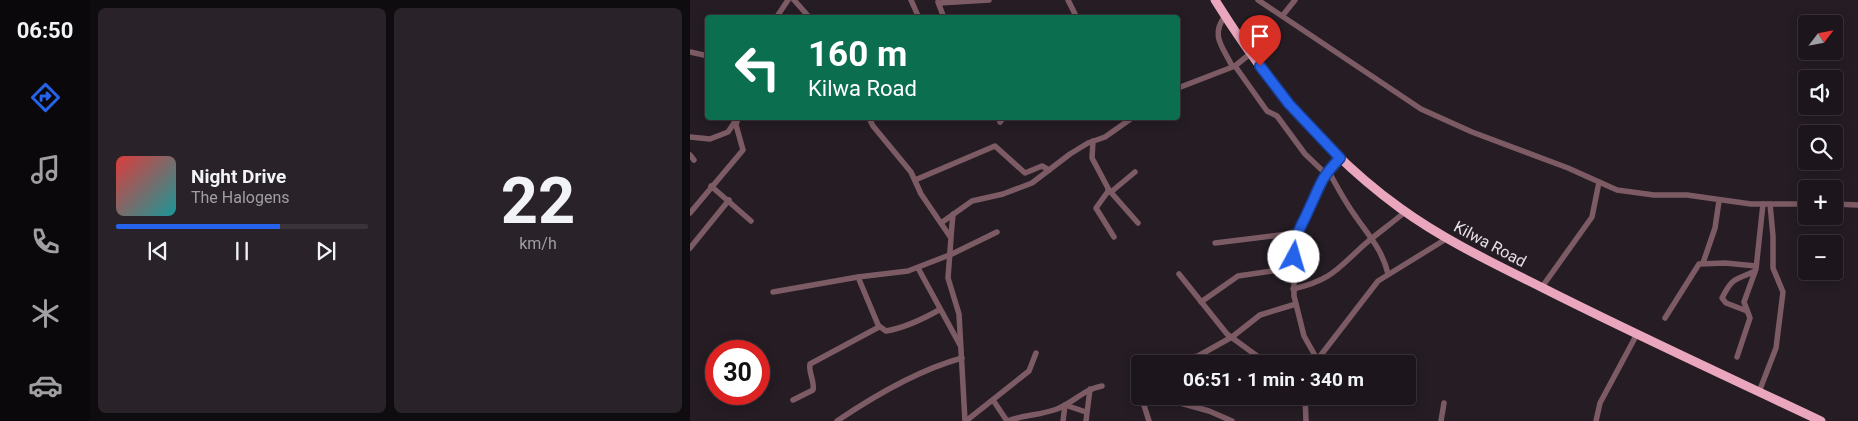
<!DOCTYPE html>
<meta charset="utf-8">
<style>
:root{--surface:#1c151b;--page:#292228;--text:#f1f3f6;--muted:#a09fa3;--line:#3a343a;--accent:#2563eb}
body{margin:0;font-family:Roboto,sans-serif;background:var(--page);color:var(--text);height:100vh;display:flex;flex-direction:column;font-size:19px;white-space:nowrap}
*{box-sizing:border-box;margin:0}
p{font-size:16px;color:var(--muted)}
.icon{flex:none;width:28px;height:28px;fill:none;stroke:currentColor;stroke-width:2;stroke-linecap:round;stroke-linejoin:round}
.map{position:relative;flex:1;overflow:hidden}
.drawer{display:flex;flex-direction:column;gap:8px;padding:8px;background:#0f0c0f;width:600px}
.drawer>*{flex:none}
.top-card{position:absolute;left:15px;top:15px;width:475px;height:105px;border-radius:5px;box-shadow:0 2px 12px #0003,0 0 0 1px var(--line);background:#0b6e4f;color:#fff;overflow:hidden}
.needle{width:32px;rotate:58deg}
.tools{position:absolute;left:1108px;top:15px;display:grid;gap:10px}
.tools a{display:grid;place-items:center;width:45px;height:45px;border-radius:5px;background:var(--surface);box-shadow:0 2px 12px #0003,0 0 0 1px var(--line);font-size:25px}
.speed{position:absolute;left:15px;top:340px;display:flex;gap:10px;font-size:25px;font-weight:700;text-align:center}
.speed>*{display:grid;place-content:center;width:65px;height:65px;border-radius:50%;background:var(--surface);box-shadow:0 2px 12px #0003,0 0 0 1px var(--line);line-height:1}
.speed .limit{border:8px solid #d22;background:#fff;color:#111}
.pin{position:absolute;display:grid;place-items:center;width:42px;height:42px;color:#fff;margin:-51px -21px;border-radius:50% 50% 50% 0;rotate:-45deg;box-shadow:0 0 5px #0007}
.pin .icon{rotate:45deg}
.me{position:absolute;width:55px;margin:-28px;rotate:6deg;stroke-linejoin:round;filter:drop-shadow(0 0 4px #0008)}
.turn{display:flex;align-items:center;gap:18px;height:105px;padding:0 20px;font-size:22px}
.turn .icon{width:65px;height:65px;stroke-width:2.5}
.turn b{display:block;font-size:35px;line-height:42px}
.drawer .widget{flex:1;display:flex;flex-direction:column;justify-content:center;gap:8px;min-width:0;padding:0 18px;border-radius:8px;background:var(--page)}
.drawer .dial{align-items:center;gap:0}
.dial b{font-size:65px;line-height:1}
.song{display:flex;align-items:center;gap:15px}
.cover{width:60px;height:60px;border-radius:8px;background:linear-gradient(135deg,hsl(0 70% 55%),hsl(180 70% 35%))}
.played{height:5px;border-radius:2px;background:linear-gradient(90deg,var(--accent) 65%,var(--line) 65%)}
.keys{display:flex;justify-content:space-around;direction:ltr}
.drawer .tiles{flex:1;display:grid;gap:8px;grid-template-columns:repeat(2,1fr)}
.trip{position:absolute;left:441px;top:355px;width:285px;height:50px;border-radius:5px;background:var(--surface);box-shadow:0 2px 12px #0003,0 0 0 1px var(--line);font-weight:700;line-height:50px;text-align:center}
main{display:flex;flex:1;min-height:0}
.menu{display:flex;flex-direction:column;width:90px;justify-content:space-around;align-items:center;background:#0b080b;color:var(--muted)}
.menu .icon{width:35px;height:35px}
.menu .selected{color:var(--accent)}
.menu b{font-size:22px;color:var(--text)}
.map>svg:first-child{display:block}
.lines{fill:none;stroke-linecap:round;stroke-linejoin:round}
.minor{stroke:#7d5b65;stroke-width:5.5}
.trunk{stroke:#eaa6bc;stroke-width:9}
.route-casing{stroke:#184099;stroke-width:12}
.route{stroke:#2563eb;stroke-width:9}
.labels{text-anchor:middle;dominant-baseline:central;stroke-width:5;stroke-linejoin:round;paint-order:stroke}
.street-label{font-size:16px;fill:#e5dfe5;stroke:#251c24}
</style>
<main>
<nav class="menu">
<b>06:50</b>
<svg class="icon selected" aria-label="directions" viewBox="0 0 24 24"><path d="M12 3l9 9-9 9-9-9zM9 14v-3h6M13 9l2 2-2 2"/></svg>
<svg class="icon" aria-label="music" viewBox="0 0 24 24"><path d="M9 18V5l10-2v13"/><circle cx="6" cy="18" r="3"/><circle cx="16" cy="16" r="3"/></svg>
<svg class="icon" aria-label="phone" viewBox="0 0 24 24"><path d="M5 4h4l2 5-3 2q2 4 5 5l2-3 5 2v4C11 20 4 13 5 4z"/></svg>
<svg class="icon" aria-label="climate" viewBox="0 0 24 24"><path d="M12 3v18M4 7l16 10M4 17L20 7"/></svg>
<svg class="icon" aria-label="car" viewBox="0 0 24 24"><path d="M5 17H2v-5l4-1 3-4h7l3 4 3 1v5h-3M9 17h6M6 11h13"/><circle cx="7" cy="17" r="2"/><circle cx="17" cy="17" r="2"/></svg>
</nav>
<section class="drawer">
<div class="tiles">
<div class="widget">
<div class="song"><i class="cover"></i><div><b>Night Drive</b><p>The Halogens</p></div></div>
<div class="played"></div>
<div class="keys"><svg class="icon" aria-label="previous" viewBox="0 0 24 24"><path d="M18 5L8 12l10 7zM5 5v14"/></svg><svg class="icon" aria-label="pause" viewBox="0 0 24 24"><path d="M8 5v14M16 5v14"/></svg><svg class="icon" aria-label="next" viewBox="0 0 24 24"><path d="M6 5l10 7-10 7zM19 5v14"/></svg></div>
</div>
<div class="widget dial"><b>22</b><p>km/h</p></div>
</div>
</section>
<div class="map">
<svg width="1168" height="421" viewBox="0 0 1168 421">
<rect width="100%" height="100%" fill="#251c24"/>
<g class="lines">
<g class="minor">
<polyline points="104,0 120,18"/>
<polyline points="221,0 229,18"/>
<polyline points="378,0 387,18"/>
<polyline points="568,0 731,109 782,132 878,168 927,190 964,195 997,195 1061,204 1116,204"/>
<polyline points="248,2 254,18"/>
<polyline points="249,3 299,0"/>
<polyline points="593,15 605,0"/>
<path d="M535,16C520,36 533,47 542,66"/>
<polyline points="86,18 98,0"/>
<polyline points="0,52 18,56"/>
<polyline points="545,66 577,111 587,116 615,154 635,173"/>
<polyline points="488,88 545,66 561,53"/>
<polyline points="179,118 183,126 221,172 231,194 261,238 258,278 269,314 275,421"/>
<polyline points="310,122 313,118"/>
<polyline points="0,137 20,139 38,132 46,120"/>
<polyline points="403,141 402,158 419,190 406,208 424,237"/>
<polyline points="0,155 4,160"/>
<path d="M638,170C647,187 655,202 666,217C679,236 693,251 698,274"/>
<polyline points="225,180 305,146 335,173 352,166 359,170"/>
<polyline points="21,186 61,221"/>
<polyline points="418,189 448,223"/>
<polyline points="421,192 445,172"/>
<polyline points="1144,204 1168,205"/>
<polyline points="0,213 53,150 46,125 48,118"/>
<polyline points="251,223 282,201 313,194 342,183 380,154 398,143 415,137 442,118"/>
<polyline points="261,236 263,214"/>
<polyline points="525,243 606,233"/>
<polyline points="0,248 39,200"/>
<polyline points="1013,263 1025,228 1029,201"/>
<polyline points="228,268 270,345"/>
<polyline points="489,274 537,334 578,364"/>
<polyline points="852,287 902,217 909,182"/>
<path d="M603,289C642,280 647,269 675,244C688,233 702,223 715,212"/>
<polyline points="83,292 168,277 218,271 262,254 307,232"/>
<polyline points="511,302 548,276 603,268"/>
<path d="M1057,311L1036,303L1032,298C1043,276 1045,281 1065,271"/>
<polyline points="975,318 1009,264 1035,263 1066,266"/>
<path d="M189,326L196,331C214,328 233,319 249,310"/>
<polyline points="1047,357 1060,318 1054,302 1066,269 1073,204"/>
<polyline points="627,359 614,336 604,296 604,242 631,180 650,158"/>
<polyline points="482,364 491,359 508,356 542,337 570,315 606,304"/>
<polyline points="624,364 688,281 756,239"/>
<polyline points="450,388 450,392"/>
<polyline points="1069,392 1086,348 1093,292 1083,268 1083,236 1080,204"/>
<polyline points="451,396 459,421"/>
<polyline points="615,396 616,421"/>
<polyline points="476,399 519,411 542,421"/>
<path d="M103,400L123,390C125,381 118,372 120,364L189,327L168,277"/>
<path d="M303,400L317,421C334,415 351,415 367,409C383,403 394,389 412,386"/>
<polyline points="375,405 396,412"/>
<path d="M147,421C184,396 228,370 272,358"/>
<polyline points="276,421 339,371 346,353"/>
<polyline points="373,421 375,405"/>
<polyline points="396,421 400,389"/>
<polyline points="751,421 754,403"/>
<polyline points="906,421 910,403 947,334"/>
</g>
<path class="trunk" d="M525,0C574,79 634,153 710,208C754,240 803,263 851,287C944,334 1038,377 1131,421"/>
</g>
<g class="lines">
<defs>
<path id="route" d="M570,66L599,104L650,158C630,179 631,184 619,209C611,228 604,234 604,257"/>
</defs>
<use href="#route" class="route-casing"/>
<use href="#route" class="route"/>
</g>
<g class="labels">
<g class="street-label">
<text transform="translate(800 244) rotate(28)">Kilwa Road</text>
</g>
</g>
</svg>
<div class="tools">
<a><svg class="needle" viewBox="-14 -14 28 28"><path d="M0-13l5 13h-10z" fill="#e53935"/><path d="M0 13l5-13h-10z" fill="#a09fa3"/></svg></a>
<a><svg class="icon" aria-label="sound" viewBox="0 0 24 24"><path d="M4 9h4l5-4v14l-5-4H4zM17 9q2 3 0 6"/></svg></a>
<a><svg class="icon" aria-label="search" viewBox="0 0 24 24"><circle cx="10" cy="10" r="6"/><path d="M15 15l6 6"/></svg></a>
<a>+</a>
<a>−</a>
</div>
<div class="speed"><div class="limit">30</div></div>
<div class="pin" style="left:570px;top:66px;background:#d93025"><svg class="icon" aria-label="arrive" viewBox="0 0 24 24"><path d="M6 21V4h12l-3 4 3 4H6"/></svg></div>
<svg class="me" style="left:604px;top:257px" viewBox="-20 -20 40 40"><circle r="19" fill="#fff"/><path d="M0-13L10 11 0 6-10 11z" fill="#2563eb"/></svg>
<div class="trip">06:51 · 1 min · 340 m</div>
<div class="top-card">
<div class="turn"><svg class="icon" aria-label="left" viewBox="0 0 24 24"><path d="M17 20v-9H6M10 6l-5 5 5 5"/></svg><div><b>160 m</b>Kilwa Road</div></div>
</div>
</div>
</main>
